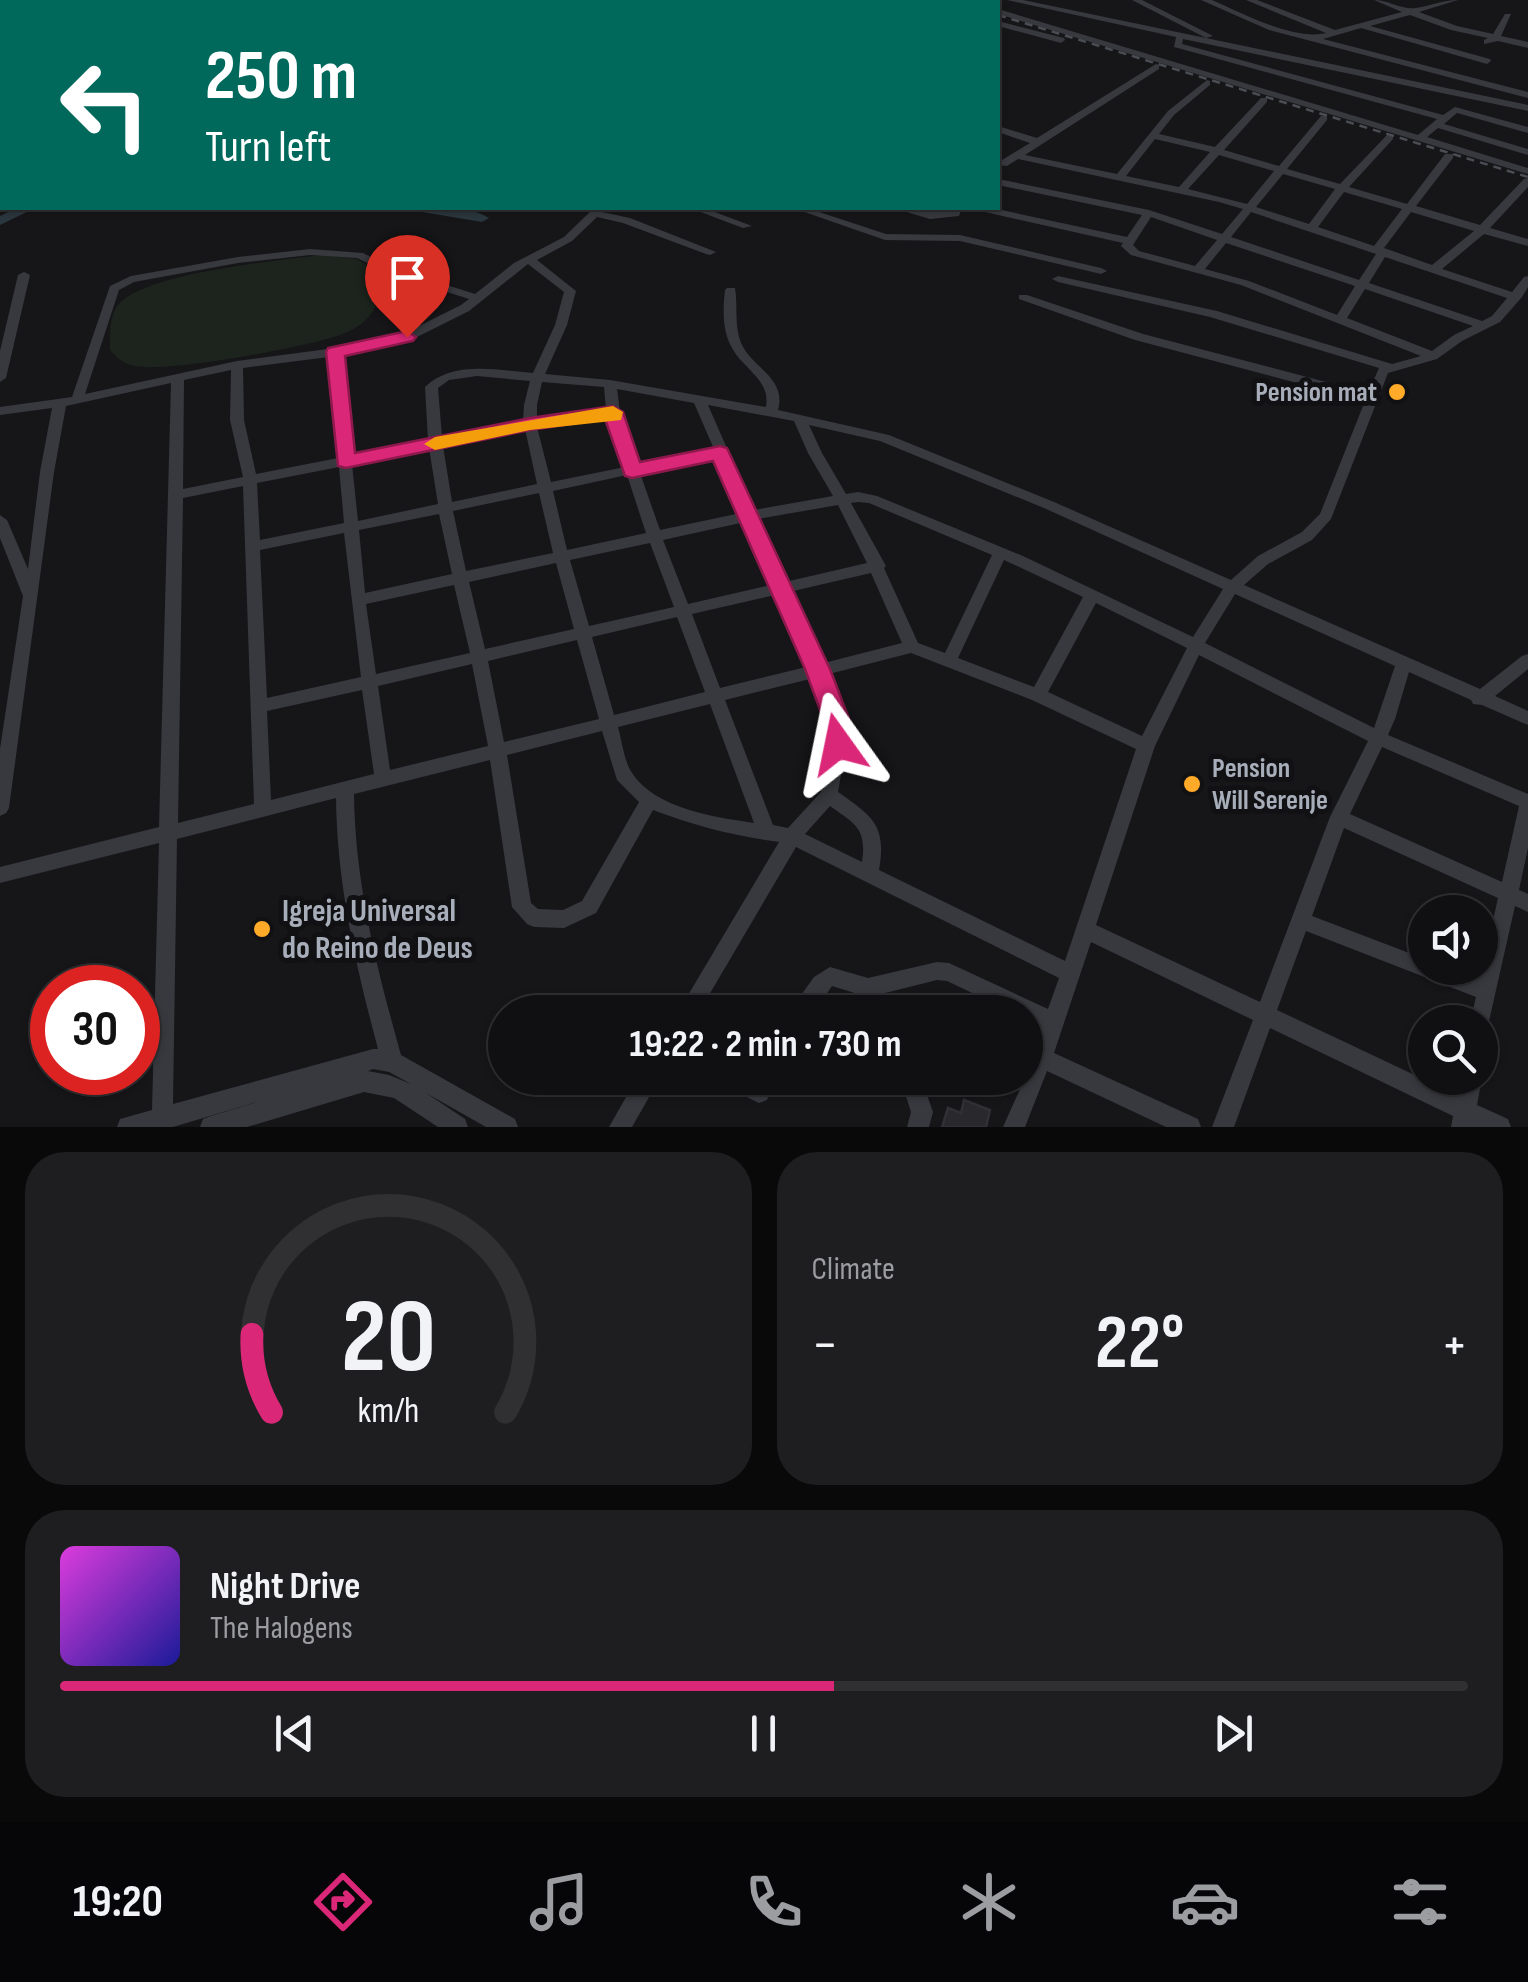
<!DOCTYPE html>
<meta charset="utf-8">
<style>
:root{--surface:#101013;--page:#1e1e21;--text:#f1f3f6;--muted:#9c9da0;--line:#303033;--accent:#db2777}
body{margin:0;font-family:"Sofia Sans Condensed",sans-serif;background:var(--page);color:var(--text);height:100vh;display:flex;flex-direction:column;font-size:38px;white-space:nowrap}
*{box-sizing:border-box;margin:0}
p{font-size:32px;color:var(--muted)}
.icon{flex:none;width:55px;height:55px;fill:none;stroke:currentColor;stroke-width:2;stroke-linecap:round;stroke-linejoin:round}
.map{position:relative;height:1127px;overflow:hidden}
.details{display:flex;flex-direction:column;gap:25px;padding:25px;background:#09090a;flex:1}
.details>*{flex:none}
.top-card{position:absolute;left:0px;top:0px;width:1000px;height:210px;box-shadow:0 2px 8px #0004,0 0 0 2px var(--line);background:#00695c;color:#fff;overflow:hidden}
.tools{position:absolute;left:1408px;top:895px;display:grid;gap:20px}
.tools a{display:grid;place-items:center;width:90px;height:90px;border-radius:50%;background:var(--surface);box-shadow:0 2px 8px #0004,0 0 0 2px var(--line);font-size:50px}
.speed{position:absolute;left:30px;top:965px;display:flex;gap:20px;font-size:50px;font-weight:700;text-align:center}
.speed>*{display:grid;place-content:center;width:130px;height:130px;border-radius:50%;background:var(--surface);box-shadow:0 2px 8px #0004,0 0 0 2px var(--line);line-height:1}
.speed .limit{border:15px solid #d22;background:#fff;color:#111}
.pin{position:absolute;display:grid;place-items:center;width:85px;height:85px;color:#fff;margin:-102px -42px;border-radius:50% 50% 50% 0;rotate:-45deg;box-shadow:0 0 10px #0007}
.pin .icon{rotate:45deg}
.me{position:absolute;width:110px;margin:-55px;rotate:348deg;stroke-linejoin:round;filter:drop-shadow(0 0 8px #0008)}
.turn{display:flex;align-items:center;gap:35px;height:210px;padding:0 40px;font-size:45px}
.turn .icon{width:130px;height:130px;stroke-width:2.5}
.turn b{display:block;font-size:70px;line-height:85px}
.big{font-size:75px;font-weight:700;line-height:1.1}
.details .tile{flex:1;display:flex;flex-direction:column;justify-content:center;gap:15px;min-width:0;padding:0 35px;border-radius:40px;background:var(--page)}
.details .dial{align-items:center;gap:0}
.dial svg{height:260px;overflow:visible;fill:none;stroke:var(--line);stroke-width:7;stroke-linecap:round;text-anchor:middle}
.dial text{fill:var(--text);stroke:none}
.song{display:flex;align-items:center;gap:30px}
.cover{width:120px;height:120px;border-radius:15px;background:linear-gradient(135deg,hsl(300 70% 55%),hsl(240 70% 35%))}
.played{height:10px;border-radius:5px;background:linear-gradient(90deg,var(--accent) 55%,var(--line) 55%)}
.keys{display:flex;justify-content:space-around;direction:ltr}
.heat{display:flex;justify-content:space-between;align-items:center;font-size:55px;direction:ltr}
.details .tiles{flex:1;display:grid;gap:25px;grid-template-columns:1fr 1fr}
.tile:last-child{grid-column:span 2}
.trip{position:absolute;left:488px;top:995px;width:555px;height:100px;border-radius:50px;background:var(--surface);box-shadow:0 2px 8px #0004,0 0 0 2px var(--line);font-weight:700;line-height:100px;text-align:center}
.tab-bar{display:flex;height:160px;justify-content:space-around;align-items:center;background:#060608;color:var(--muted)}
.tab-bar .icon{width:70px;height:70px}
.tab-bar .selected{color:var(--accent)}
.tab-bar b{font-size:45px;color:var(--text)}
.map>svg:first-child{display:block}
.green{fill:#1c241d}
.lines{fill:none;stroke-linecap:round;stroke-linejoin:round}
.river{fill:#2b373e;fill-rule:evenodd}
.building{fill:#29292d;stroke:#303035;stroke-width:2.5}
.minor{fill:#37393e;fill-rule:evenodd}
.rail{stroke:#4a4d53;stroke-width:2.5;stroke-dasharray:8 6;stroke-linecap:butt}
.route{fill:#db2777;stroke:#8e194d;stroke-width:2.5}
.slow{fill:#f59e0b}
.poi-dot{fill:#ffaa28;stroke:#111114;stroke-width:4}
.labels{text-anchor:middle;dominant-baseline:central;stroke-width:10;stroke-linejoin:round;paint-order:stroke}
.poi-label{font-size:28px;font-weight:bold;fill:#a7aeba;stroke:#111114;text-anchor:end}
.near-poi-label{font-size:32px;font-weight:bold;fill:#a7aeba;stroke:#111114;text-anchor:start}
</style>
<div class="map">
<svg width="1528" height="1127" viewBox="0 0 1528 1127">
<rect width="100%" height="100%" fill="#161619"/>
<path class="green" d="M324,255L357,259L371,268L375,307C368,322 355,329 340,335C306,347 167,373 135,366C124,364 118,359 110,350C110,336 109,317 118,305C143,273 281,260 324,255Z"/>
<g class="lines">
<g class="river">
<polygon points="17,208 35,208 0,225 0,216"/>
<path d="M415,208C437,207 470,206 489,218L482,222L422,212Z"/>
</g>
</g>
<polygon class="building" points="964,1100 990,1110 986,1127 942,1127 948,1108 961,1113"/>
<g class="lines">
<g class="minor">
<polygon points="7,0 35,0 31,2 5,2"/>
<polygon points="278,0 288,0 290,2 281,2"/>
<polygon points="347,0 359,0 361,2 350,2"/>
<polygon points="430,0 444,0 446,2 434,2"/>
<polygon points="512,0 525,0 527,2 516,2"/>
<polygon points="596,0 608,0 610,2 599,2"/>
<polygon points="679,0 692,0 694,2 683,2"/>
<polygon points="761,0 773,0 775,2 764,2"/>
<polygon points="840,0 863,0 859,2 838,2"/>
<polygon points="918,0 932,0 934,2 922,2"/>
<polygon points="958,0 972,0 974,2 962,2"/>
<polygon points="1007,0 1023,0 1528,105 1528,111 1183,39 1182,44 1443,115 1455,107 1528,127 1528,133 1457,113 1444,124 1528,149 1528,155 1438,128 1427,137 1528,168 1528,174 998,14 998,9 1418,135 1437,119 1174,47 1176,37"/>
<polygon points="1132,0 1142,0 1213,36 1206,38"/>
<path d="M1201,0H1212C1242,13 1294,41 1326,33L1246,0H1257L1335,30L1402,12L1374,0C1388,0 1402,10 1416,8C1430,6 1443,0 1458,0L1419,12L1457,26L1493,34L1505,14H1511L1501,36L1528,42V48L1498,41L1484,44V40L1488,38L1451,30L1410,15L1370,26L1490,59L1491,61L1487,64L1361,28L1323,39L1528,92V98L1269,30Z"/>
<rect x="0" y="9" width="2" height="4"/>
<polygon points="998,21 1064,38 1065,40 1061,43 998,26"/>
<polygon points="0,43 2,44 2,48 0,49"/>
<path d="M1156,64L1159,65V69L1025,155L1117,174L1168,111L1207,80L1210,81V85L1174,115L1159,134L1215,147L1261,98H1267V102L1224,150L1279,166L1321,116H1327V120L1287,169L1340,184L1387,135H1393V139L1349,187L1407,204L1445,154H1453V158L1416,206L1480,225L1524,179L1528,178V187L1490,228L1528,239V246L1484,234L1442,269L1512,292L1524,277L1528,276V287L1522,297L1500,322L1462,341L1437,359L1388,373L1331,519L1312,540L1268,564L1244,585L1480,689L1522,656L1528,654V669L1495,696L1528,711V725L1482,705L1473,704L1471,700L1409,672L1395,719L1388,735L1528,794V848L1519,890L1528,894V912L1515,906L1487,1030L1480,1033V1022H1470L1476,997L1306,931L1277,1010L1457,1095L1461,1078H1480V1074L1482,1078L1477,1105L1508,1119L1511,1127H1451L1453,1116L1270,1028L1234,1127H1212L1253,1020L1091,942L1054,1053L1198,1119L1201,1127H1166L1047,1071L1025,1127H1003L1025,1078L1042,1027L1025,1019V1012H1012L947,981L937,980L881,994L889,1012H869L861,995L832,986L814,1012H789L814,977L830,967L868,978L937,962L949,963L1048,1009L1059,978L796,847L699,1012H678L779,842C735,836 695,826 653,810L596,913L564,928L534,927L527,924L512,907L490,760L354,794C355,884 377,969 401,1055L515,1119L518,1127H486L426,1093L465,1119L468,1127H438L394,1098L364,1092L247,1127H200L203,1119L211,1116L284,1094L173,1127H117L120,1119L152,1110L159,843L0,883V867L159,827L171,383L66,406L54,472L9,808L6,813L0,816V749L23,596L0,538V515L7,520L28,569L40,472L52,408L0,415V407L72,397L110,286L131,276L238,257L310,249L363,253L396,269L475,294L514,263L564,237L594,208H605L602,212L630,218L716,252L710,255L706,254L623,223L597,217L572,241L537,260L576,291L567,325L545,374L610,380L766,407C771,379 742,369 731,346C722,329 723,308 725,290L727,288H735C738,305 734,325 741,343C752,368 787,378 778,410L889,435L1054,502L1231,580L1258,556L1302,532L1320,514L1365,401L1135,340L1019,299V295H1027L1143,334L1368,393L1379,368L1210,317L1058,282L1052,279L1058,276L1217,311L1392,364L1421,356L1241,285L1131,255L1121,246L1123,243L976,210L975,208H992L1127,237L1142,215L998,185V179L1149,210L1222,234L1243,209L1219,202L1018,159L1007,166L998,165V159L1002,160L1030,143L998,132V126L1037,138ZM1155,139L1210,152L1179,187L1126,176ZM1219,155L1274,171L1247,204L1188,189ZM1283,174L1335,189L1309,224L1256,207ZM1344,192L1402,209L1374,246L1318,227ZM1251,212L1376,254L1359,280L1231,237ZM1411,212L1474,231L1432,265L1384,248ZM1151,217L1217,240L1195,266L1139,251L1133,245ZM1226,243L1355,286L1337,315L1249,281L1205,269ZM310,255L357,258L388,273L469,299L461,305L403,334L358,345L237,361L85,394L119,290L134,282L238,263ZM1385,257L1507,298L1492,316L1482,321L1369,283ZM528,264L564,292L555,325L533,373C497,370 453,360 425,387L428,440L351,455L342,355L411,340L469,311ZM1365,289L1473,326L1454,335L1432,351L1347,318ZM329,357L338,458L256,474L244,420L243,368ZM231,370L230,420L243,477L183,489L184,380ZM477,376L530,381L524,405L523,421L442,437L438,388L449,380ZM542,382L604,387L606,409L537,419V405ZM617,389L694,403L714,449L637,464L620,412ZM708,405L794,421L808,453L833,496L754,510ZM608,417L625,467L551,482L537,427ZM809,425L880,441L1044,508L1223,589L1193,637L1023,556L877,496L858,492L846,494L822,453ZM525,429L537,484L452,502L443,446ZM429,448L438,504L358,521L352,464ZM717,457L741,513L660,530L640,473ZM339,467L344,523L260,540L257,483ZM627,475L646,533L567,550L553,491ZM243,486L254,804L178,823L183,498ZM539,493L553,553L466,571L453,511ZM858,502L869,503L992,555L945,653L918,643L884,568L886,566L851,503ZM838,505L867,563L785,582L758,519ZM439,514L452,574L365,593L359,530ZM745,522L771,585L688,604L663,540ZM344,533L361,677L267,698L260,550ZM650,543L674,607L589,626L570,560ZM1004,560L1083,597L1034,687L958,658ZM556,563L574,629L485,649L469,582ZM871,573L902,643L820,664L789,592ZM454,585L470,653L376,674L366,604ZM1235,594L1395,666L1374,728L1205,643ZM775,595L806,667L720,688L692,614ZM1096,603L1187,648L1142,736L1048,692ZM677,617L705,692L614,715L592,637ZM577,640L599,719L504,742L488,661ZM911,653L1032,700L1136,749L1065,961L879,870C887,825 872,816 838,792L849,729L825,675ZM1199,655L1368,741L1330,817L1260,1002L1096,925L1155,746ZM472,664L488,746L390,770L378,686ZM810,679L831,729L821,792L788,828L773,825L725,700ZM362,690L374,774L271,800L267,711ZM710,704L754,823C714,817 656,809 632,773C624,761 622,741 618,727ZM602,731L617,780L639,802L582,901L563,910L538,909L531,903L507,755ZM1382,747L1519,806L1502,882L1350,814ZM336,798C337,885 356,966 378,1049H373L173,1104L177,839ZM830,806C855,824 867,828 862,862L805,834ZM1344,828L1498,898L1480,979L1448,968H1425V959L1312,916ZM373,1069L389,1072L411,1084L389,1075L368,1071Z"/>
<polygon points="2,79 2,85 0,86 0,80"/>
<polygon points="0,157 2,157 2,163 0,164"/>
<polygon points="690,208 704,208 752,226 743,228"/>
<polygon points="793,208 807,208 886,234 960,235 1101,268 1107,271 1101,274 960,241 885,240"/>
<path d="M893,208C912,207 930,213 951,211L952,208H962L959,216L930,219Z"/>
<polygon points="24,272 30,275 6,378 0,382 0,351 18,275"/>
<polygon points="637,1078 660,1078 632,1127 609,1127"/>
<polygon points="721,1078 753,1078 767,1084 770,1092 767,1100 759,1103 724,1086"/>
<polygon points="900,1078 921,1078 933,1112 929,1127 907,1127 911,1112"/>
</g>
<g class="rail">
<polyline points="949,0 957,2"/>
<polyline points="998,15 1528,177"/>
</g>
</g>
<polygon class="route" points="407,331 416,337 413,341 345,356 355,453 530,418 613,406 623,412 640,462 720,446 727,448 830,669 853,729 847,751 838,754 829,751 825,744 827,729 805,669 713,461 632,478 625,476 605,419 530,430 346,468 338,466 326,352 328,348"/>
<polygon class="slow" points="613,406 623,412 621,420 530,430 435,450 424,444 435,437"/>
<g class="poi-dot">
<circle cx="1397" cy="392" r="10"/>
<circle cx="1192" cy="784" r="10"/>
<circle cx="262" cy="929" r="10"/>
</g>
<g class="labels">
<g class="poi-label">
<text x="1377" y="392">Pension mat</text>
<text x="1212" y="768" text-anchor="start">Pension<tspan x="1212" dy="32">Will Serenje</tspan></text>
</g>
<g class="near-poi-label">
<text x="282" y="911">Igreja Universal<tspan x="282" dy="37">do Reino de Deus</tspan></text>
</g>
</g>
</svg>
<div class="tools">
<a><svg class="icon" aria-label="sound" viewBox="0 0 24 24"><path d="M4 9h4l5-4v14l-5-4H4zM17 9q2 3 0 6"/></svg></a>
<a><svg class="icon" aria-label="search" viewBox="0 0 24 24"><circle cx="10" cy="10" r="6"/><path d="M15 15l6 6"/></svg></a>
</div>
<div class="speed"><div class="limit">30</div></div>
<div class="pin" style="left:407px;top:337px;background:#d93025"><svg class="icon" aria-label="arrive" viewBox="0 0 24 24"><path d="M6 21V4h12l-3 4 3 4H6"/></svg></div>
<svg class="me" style="left:838px;top:744px" viewBox="-20 -20 40 40"><path d="M0-17L14 15 0 8-14 15z" fill="#db2777" stroke="#fff" stroke-width="4"/></svg>
<div class="trip">19:22 · 2 min · 730 m</div>
<div class="top-card">
<div class="turn"><svg class="icon" aria-label="left" viewBox="0 0 24 24"><path d="M17 20v-9H6M10 6l-5 5 5 5"/></svg><div><b>250 m</b>Turn left</div></div>
</div>
</div>
<section class="details">
<div class="tiles">
<div class="tile dial"><svg viewBox="0 0 100 80">
<path d="M14 69A42 42 0 1 1 86 69"/>
<path d="M14 69A42 42 0 0 1 8 45" stroke="#db2777"/>
<text x="50" y="56" font-size="32" font-weight="700">20</text>
<text x="50" y="72" font-size="11">km/h</text>
</svg></div>
<div class="tile"><p>Climate</p>
<div class="heat"><a>−</a><b class="big">22°</b><a>+</a></div>
</div>
<div class="tile">
<div class="song"><i class="cover"></i><div><b>Night Drive</b><p>The Halogens</p></div></div>
<div class="played"></div>
<div class="keys"><svg class="icon" aria-label="previous" viewBox="0 0 24 24"><path d="M18 5L8 12l10 7zM5 5v14"/></svg><svg class="icon" aria-label="pause" viewBox="0 0 24 24"><path d="M8 5v14M16 5v14"/></svg><svg class="icon" aria-label="next" viewBox="0 0 24 24"><path d="M6 5l10 7-10 7zM19 5v14"/></svg></div>
</div>
</div>
</section>
<nav class="tab-bar">
<b>19:20</b>
<svg class="icon selected" aria-label="directions" viewBox="0 0 24 24"><path d="M12 3l9 9-9 9-9-9zM9 14v-3h6M13 9l2 2-2 2"/></svg>
<svg class="icon" aria-label="music" viewBox="0 0 24 24"><path d="M9 18V5l10-2v13"/><circle cx="6" cy="18" r="3"/><circle cx="16" cy="16" r="3"/></svg>
<svg class="icon" aria-label="phone" viewBox="0 0 24 24"><path d="M5 4h4l2 5-3 2q2 4 5 5l2-3 5 2v4C11 20 4 13 5 4z"/></svg>
<svg class="icon" aria-label="climate" viewBox="0 0 24 24"><path d="M12 3v18M4 7l16 10M4 17L20 7"/></svg>
<svg class="icon" aria-label="car" viewBox="0 0 24 24"><path d="M5 17H2v-5l4-1 3-4h7l3 4 3 1v5h-3M9 17h6M6 11h13"/><circle cx="7" cy="17" r="2"/><circle cx="17" cy="17" r="2"/></svg>
<svg class="icon" aria-label="filters" viewBox="0 0 24 24"><path d="M4 7h16M4 17h16"/><circle cx="9" cy="7" r="2"/><circle cx="15" cy="17" r="2"/></svg>
</nav>
